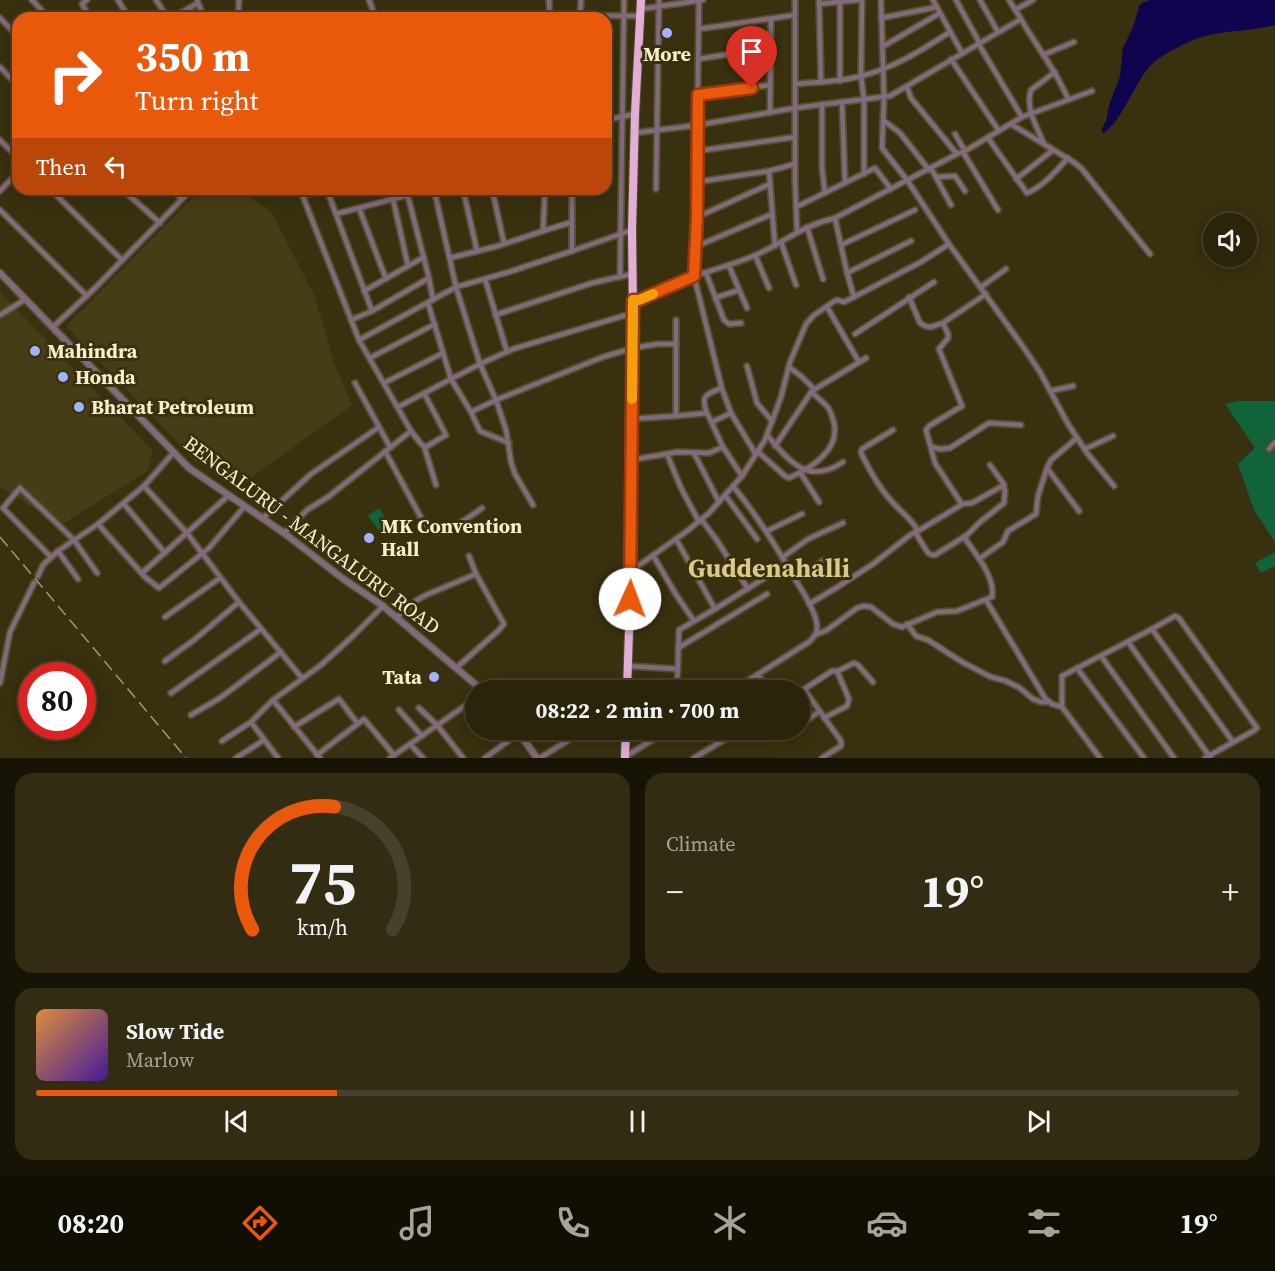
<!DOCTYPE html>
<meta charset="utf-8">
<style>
:root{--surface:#2a240a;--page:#322c13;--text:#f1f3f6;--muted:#a5a49c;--line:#46412b;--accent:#ea580c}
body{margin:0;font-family:"Source Serif 4",serif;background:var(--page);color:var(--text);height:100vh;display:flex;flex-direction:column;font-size:22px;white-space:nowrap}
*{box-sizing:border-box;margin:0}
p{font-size:20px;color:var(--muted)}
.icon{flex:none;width:33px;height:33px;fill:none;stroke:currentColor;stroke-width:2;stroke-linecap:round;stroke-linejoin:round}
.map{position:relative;height:758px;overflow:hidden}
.side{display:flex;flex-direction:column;gap:15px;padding:15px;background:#171406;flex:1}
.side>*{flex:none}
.banner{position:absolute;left:12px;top:12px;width:600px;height:183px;border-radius:18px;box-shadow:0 3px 15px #0003,0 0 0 2px var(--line);background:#ea580c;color:#fff;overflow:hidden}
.tools{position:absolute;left:1203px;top:213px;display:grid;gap:12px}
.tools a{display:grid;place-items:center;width:54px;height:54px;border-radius:50%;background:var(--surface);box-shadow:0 3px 15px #0003,0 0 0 2px var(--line);font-size:30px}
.speed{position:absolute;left:18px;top:662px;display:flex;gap:12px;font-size:30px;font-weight:700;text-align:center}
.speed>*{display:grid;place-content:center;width:78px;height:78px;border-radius:50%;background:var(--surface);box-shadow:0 3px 15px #0003,0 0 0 2px var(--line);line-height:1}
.speed .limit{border:9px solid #d22;background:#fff;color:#111}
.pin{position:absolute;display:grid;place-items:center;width:51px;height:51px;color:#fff;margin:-62px -26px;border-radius:50% 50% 50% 0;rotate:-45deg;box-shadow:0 0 6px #0007}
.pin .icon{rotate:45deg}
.me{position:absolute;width:66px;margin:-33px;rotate:2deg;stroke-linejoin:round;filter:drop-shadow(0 0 4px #0008)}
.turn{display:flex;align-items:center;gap:21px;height:126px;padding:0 24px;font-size:27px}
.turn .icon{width:78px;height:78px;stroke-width:2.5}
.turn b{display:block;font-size:42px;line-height:51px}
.then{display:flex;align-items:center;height:57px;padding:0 24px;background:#0003;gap:12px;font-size:22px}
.big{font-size:45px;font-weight:700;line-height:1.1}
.side .card{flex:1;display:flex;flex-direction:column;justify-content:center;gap:9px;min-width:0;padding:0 21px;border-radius:18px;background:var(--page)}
.side .dial{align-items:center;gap:0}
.dial svg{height:156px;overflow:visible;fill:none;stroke:var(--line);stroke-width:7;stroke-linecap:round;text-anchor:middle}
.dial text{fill:var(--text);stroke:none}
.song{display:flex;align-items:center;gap:18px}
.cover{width:72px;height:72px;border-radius:9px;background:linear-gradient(135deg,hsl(30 70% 55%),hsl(260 70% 35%))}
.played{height:6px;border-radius:3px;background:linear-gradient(90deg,var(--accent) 25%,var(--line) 25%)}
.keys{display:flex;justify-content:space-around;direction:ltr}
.heat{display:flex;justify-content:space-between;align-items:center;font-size:33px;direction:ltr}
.side .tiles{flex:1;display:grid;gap:15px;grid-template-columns:1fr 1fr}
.card:last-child{grid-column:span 2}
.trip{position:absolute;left:465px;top:680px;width:345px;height:60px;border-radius:30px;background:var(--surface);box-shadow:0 3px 15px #0003,0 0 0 2px var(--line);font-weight:700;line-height:60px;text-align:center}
.dock{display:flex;height:96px;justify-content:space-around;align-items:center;background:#110e04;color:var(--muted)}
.dock .icon{width:42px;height:42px}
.dock .active{color:var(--accent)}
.dock b{font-size:27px;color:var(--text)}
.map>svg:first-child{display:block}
.built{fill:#463d16}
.green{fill:#11643a}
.water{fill:#0f054e}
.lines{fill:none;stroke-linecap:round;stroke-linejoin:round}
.minor-casing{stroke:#564e2d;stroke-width:8}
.tertiary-casing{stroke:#564e2d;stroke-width:9}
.trunk-casing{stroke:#564e2d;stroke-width:10}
.minor{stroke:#816a7b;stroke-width:4.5}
.tertiary{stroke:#816a7b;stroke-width:6}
.trunk{stroke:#e2aed5;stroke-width:8}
.rail{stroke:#9f9776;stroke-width:1.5;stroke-dasharray:12 6;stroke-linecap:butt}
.route-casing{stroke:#983908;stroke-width:15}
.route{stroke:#ea580c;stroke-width:10}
.slow{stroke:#f59e0b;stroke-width:10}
.poi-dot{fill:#a3b2fd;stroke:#38300e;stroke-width:2}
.labels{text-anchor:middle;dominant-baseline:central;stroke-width:6;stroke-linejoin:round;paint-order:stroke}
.poi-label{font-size:20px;font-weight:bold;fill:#f6eece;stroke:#38300e;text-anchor:start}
.street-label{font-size:20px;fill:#f6eece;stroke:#38300e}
.district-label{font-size:26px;font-weight:bold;fill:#dac989;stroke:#38300e}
</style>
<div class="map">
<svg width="1275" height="758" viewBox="0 0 1275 758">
<rect width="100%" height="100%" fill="#38300e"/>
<g class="built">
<polygon points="201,189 240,189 272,213 315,297 335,365 352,405 242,484 196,462 66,326"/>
<polygon points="0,292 153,451 148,471 61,525 0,487"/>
</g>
<g class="green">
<polygon points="1237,401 1275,401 1275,542 1254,510 1238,464 1255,448 1225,404"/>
<polygon points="379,508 391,526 390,531 383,536 368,516"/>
<polygon points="1275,552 1275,566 1261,573 1255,563"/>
</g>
<path class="water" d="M1150,0H1275V25C1253,31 1229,30 1206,36C1192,39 1165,53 1153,63C1136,78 1120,127 1102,133V129L1106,121L1110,102L1120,76L1123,48L1133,27L1140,4Z"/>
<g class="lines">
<defs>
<g id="minor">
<polyline points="32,0 49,18"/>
<polyline points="87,0 82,4 90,18"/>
<polyline points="118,0 129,18"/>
<polyline points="156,0 168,18"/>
<polyline points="197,0 204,18"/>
<polyline points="369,0 375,16 427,17 550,15 641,16"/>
<polyline points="549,0 550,18"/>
<polyline points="795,0 795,180 797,231"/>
<polyline points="819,0 821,82"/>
<polyline points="862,0 861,76 864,99 864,174"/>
<polyline points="881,0 884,98 882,148 907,180 949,244 1024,348 1040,372 1068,424 1087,453 1114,486"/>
<polyline points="933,0 962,53"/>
<polyline points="956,0 979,42"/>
<polyline points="980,0 998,32"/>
<polyline points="699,1 697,151 697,217 694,276 722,389 731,413 755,453"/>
<polyline points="819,4 858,0"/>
<polyline points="641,9 703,0"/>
<polyline points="1015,10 1033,0"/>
<polyline points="580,15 581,0"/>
<polyline points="0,18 18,37"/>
<polyline points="172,18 198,3"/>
<polyline points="238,18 239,0"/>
<polyline points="335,18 375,16 375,18"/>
<polyline points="881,18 937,7"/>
<path d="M1021,19C1036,46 1056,70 1068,99"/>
<polyline points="699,29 795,15"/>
<polyline points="978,43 1022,117"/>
<polyline points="882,47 940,13"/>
<polyline points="1043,55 1074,42"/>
<polyline points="698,59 770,48"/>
<polyline points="951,59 999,131"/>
<polyline points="0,67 18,86"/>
<polyline points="840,81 840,3"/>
<path d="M795,84C818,82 840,82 861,76C894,68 922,50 950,32"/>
<polyline points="907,87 911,98 957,154"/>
<polyline points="698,95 770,85"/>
<polyline points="842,102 845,183"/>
<polyline points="822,104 822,168 825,193"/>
<polyline points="770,113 771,19"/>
<polyline points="606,120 635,114"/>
<polyline points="883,120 900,133 929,170"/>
<polyline points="1011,124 1075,163 1082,169 1150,254"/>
<polyline points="634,133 698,125 795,108 890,96 1021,19 1009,0"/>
<polyline points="955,134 965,151"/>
<path d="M988,138L1027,193C1044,186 1056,171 1068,158"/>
<polyline points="0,140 18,158"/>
<path d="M1044,144C1037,127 1025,108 1031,90L1055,72"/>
<polyline points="697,151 795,137"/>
<polyline points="963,152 998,210"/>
<polyline points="931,168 951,205"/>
<polyline points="769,171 795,164"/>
<polyline points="937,177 955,176 965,191"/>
<polyline points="1016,179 1053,150"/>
<polyline points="697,182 769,171 775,246"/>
<polyline points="50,189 122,260"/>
<polyline points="122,189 160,223"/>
<polyline points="171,189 182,199"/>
<polyline points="406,189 429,278 433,300"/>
<polyline points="434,189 456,287 480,364 513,349 633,313"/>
<polyline points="463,189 477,251"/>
<polyline points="492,189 504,243"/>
<polyline points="572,189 572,251 632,230"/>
<polyline points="656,189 659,0"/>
<polyline points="327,190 372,311"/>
<polyline points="0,191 18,172"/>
<polyline points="302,195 331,189"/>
<polyline points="393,199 408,266"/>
<polyline points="796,207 875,168 891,189"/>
<polyline points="359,208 386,279"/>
<polyline points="0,210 87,296"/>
<polyline points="336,214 408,195"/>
<polyline points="697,217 770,184"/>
<polyline points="835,218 847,273 854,297"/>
<polyline points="807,227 823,279"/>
<polyline points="543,231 572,222"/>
<polyline points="781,242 796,285"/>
<polyline points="841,245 915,210"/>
<polyline points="695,247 772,214"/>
<polyline points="755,255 769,288"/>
<polyline points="450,258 498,246 543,231 545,189"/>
<polyline points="729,266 747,308"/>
<polyline points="706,273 724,320 729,324 741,323"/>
<polyline points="847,273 911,241"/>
<polyline points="620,277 624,0"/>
<polyline points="485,279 507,352"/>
<polyline points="981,287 1006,269"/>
<polyline points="364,291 424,257"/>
<polyline points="909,297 920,323 925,326 931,327 943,323 986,294"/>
<polyline points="715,298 739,290"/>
<path d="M633,300H639C657,292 675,283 694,276C715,269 735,264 756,255C784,242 804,225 835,218L957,154L965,151L1022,117L1092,91"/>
<polyline points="428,303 451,379 480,364 496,400 506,430 511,462 515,474 533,505"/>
<polyline points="827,307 859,362"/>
<polyline points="0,315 26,299"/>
<polyline points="495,315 592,283 632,274"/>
<polyline points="351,320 372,311 429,278"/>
<polyline points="53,327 94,289 192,189"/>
<polyline points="855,334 934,282"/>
<polyline points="359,340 456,287 509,272 572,251"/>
<polyline points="370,358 435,324"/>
<polyline points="747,366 757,403 772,421"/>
<polyline points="789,367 802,377 814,389"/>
<polyline points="355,383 390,447"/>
<polyline points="384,383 443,353"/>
<polyline points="1050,391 1073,386"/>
<polyline points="398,407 451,379 471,412 480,431 509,443"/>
<polyline points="471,412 496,400 603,357 633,348 657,344 676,344"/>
<path d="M707,413C700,396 706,394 722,388"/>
<polyline points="676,416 676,320"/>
<polyline points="631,419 676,416 707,413 723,447 742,476"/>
<polyline points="712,422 731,413"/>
<path d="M893,430L862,449L861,453C871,473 882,493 899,509C908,518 912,520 918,531"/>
<polyline points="411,431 422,445 426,447 446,435 424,393"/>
<path d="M767,435C789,461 808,486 843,462"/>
<polyline points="1077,438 1051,460 1047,468 1079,511"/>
<polyline points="424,446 436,485"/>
<polyline points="775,446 812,391 866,358"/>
<polyline points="932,447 940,449 950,448 989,423 1021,425"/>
<polyline points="1085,449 1113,436"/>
<polyline points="1269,449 1275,442"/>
<path d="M385,451L425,525C429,529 432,532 438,532C450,532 472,515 482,508"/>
<path d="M757,451L785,476L789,478C811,468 840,450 834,423C833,418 831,413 829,409C825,403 817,397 811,392"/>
<polyline points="694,453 719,502"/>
<polyline points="667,454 681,488 699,522"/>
<polyline points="631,460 677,452 709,453 723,447"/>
<polyline points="800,472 819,502"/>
<polyline points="144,486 187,533 239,602"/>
<polyline points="725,495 757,539"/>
<polyline points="124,504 165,553"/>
<polyline points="962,504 972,503 1004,485"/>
<polyline points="263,518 311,474 379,427"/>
<polyline points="701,519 716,539 748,589"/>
<polyline points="98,524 145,577 159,588 209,548 245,506"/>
<polyline points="767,531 802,514"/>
<polyline points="915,532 928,553 932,555 935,555 967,535 980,522 1004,503 1005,491 1003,483 990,465"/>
<polyline points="284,533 307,510 328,497 411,431 359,340 300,189"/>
<polyline points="676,539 715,609"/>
<polyline points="58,551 78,579"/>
<polyline points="653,555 675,593 694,621"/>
<polyline points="51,557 3,508 20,488 74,540 97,573"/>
<polyline points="783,557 808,539 843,523"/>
<polyline points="979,559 1003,542 1008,531 1036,514 1038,496 1047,468"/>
<polyline points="631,571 687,531 709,513 742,476 765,440 781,397 790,362 806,324 813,316 833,302 837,300 844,302 854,297 921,262 949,244"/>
<polyline points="142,573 229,495"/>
<polyline points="38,576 43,565 58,551 98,524 144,486 174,452"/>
<polyline points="796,579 824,560"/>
<polyline points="986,600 1045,698 1052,704 1062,707"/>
<polyline points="809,604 836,588 873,564 910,535 918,531 961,505 961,503 935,463 926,430 929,426 962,406 939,349 948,338 948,334 943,323"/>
<polyline points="165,617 220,578"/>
<polyline points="397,617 417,600 426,595 476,574"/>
<polyline points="907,624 916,636 928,640 962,662 991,677 1006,681 1020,688 1033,699 1041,702 1049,702"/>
<polyline points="1152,629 1233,742"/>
<path d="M815,635L827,630L857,608L864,606L871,607L893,624L902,627L937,612L957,611L992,597C996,577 974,552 964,537"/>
<polyline points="1128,642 1210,757"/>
<polyline points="678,648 767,594"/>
<polyline points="1101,656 1174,758"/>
<polyline points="165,661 194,640 239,602 302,678"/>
<polyline points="628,666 678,669"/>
<polyline points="456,668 498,631 504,624 476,574 469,556"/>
<polyline points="1077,668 1144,758"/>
<polyline points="757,675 761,679 774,690"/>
<polyline points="0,683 10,632 34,583"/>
<polyline points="804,689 841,741 841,746 822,758"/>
<polyline points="677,690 679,630 715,609 787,564"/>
<path d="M733,690L809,642C813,638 818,633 817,626C817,615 804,593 798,584C777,548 759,518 733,486"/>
<polyline points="800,692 832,671 838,671 854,663 858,665 873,682"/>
<polyline points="171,693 261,629"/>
<polyline points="419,708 437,725 463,758"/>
<polyline points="399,710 422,736"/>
<polyline points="191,715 220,698 281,652"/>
<polyline points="824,718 847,706 849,699 837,671"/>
<polyline points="251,722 278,758"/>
<polyline points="800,725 820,711"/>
<polyline points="294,727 339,699 358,724"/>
<polyline points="781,737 794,729"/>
<polyline points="222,741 251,722 273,700"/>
<polyline points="410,744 423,758"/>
<polyline points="317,755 364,719 394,755"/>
<polyline points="625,757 670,729"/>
<polyline points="236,758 264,740"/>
<polyline points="320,758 273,700 321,665 353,636 383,606"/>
<polyline points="390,758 476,698"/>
<polyline points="485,758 519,733"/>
<polyline points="540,758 586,729"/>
<polyline points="694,758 742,729"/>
<polyline points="1100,758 1062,707 1062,676 1152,629 1175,616 1179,618 1257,728 1255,730 1205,758"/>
</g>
<g id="tertiary">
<polyline points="0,273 189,468 284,533 342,578 383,606 482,690"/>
<polyline points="516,729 537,758"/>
</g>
<g id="trunk">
<polyline points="627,690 631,571 629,549 633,313 632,230 635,114 641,0"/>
<polyline points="625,758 626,729"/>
</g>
</defs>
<use href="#minor" class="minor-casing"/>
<use href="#tertiary" class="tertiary-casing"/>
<use href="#trunk" class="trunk-casing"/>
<use href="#minor" class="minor"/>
<use href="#tertiary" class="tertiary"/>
<use href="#trunk" class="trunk"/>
<polyline class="rail" points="0,537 186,758"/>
</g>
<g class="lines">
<defs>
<polyline id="route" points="630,599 633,300 639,300 694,276 697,217 698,95 752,88"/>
</defs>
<use href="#route" class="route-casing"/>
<use href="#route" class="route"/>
<polyline class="slow" points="632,399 633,300 639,300 653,294"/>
</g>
<g class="poi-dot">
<circle cx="667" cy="33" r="6"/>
<circle cx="35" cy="351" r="6"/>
<circle cx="63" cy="377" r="6"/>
<circle cx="79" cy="407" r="6"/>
<circle cx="369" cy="538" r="6"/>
<circle cx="434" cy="677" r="6"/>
</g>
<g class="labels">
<g class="poi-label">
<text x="667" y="54" text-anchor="middle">More</text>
<text x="47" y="351">Mahindra</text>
<text x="75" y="377">Honda</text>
<text x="91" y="407">Bharat Petroleum</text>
<text x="381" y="526">MK Convention<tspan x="381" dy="23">Hall</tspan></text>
<text x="422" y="677" text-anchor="end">Tata</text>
</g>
<g class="street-label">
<text transform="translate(312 535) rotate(37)">BENGALURU - MANGALURU ROAD</text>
</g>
<g class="district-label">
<text x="769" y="568">Guddenahalli</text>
</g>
</g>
</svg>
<div class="tools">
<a><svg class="icon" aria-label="sound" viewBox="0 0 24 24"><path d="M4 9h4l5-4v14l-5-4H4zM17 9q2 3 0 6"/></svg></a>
</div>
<div class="speed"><div class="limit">80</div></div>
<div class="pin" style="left:752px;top:88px;background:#d93025"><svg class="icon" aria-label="arrive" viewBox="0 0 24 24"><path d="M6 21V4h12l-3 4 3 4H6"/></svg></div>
<svg class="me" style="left:630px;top:599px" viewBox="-20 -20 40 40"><circle r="19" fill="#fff"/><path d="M0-13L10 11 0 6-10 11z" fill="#ea580c"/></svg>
<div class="trip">08:22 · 2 min · 700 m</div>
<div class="banner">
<div class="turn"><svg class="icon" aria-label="right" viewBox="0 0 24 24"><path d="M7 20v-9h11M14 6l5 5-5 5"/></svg><div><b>350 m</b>Turn right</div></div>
<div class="then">Then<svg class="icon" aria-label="left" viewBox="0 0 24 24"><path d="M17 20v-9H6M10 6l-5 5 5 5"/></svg></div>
</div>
</div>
<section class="side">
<div class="tiles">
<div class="card dial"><svg viewBox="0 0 100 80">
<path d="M14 69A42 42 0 1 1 86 69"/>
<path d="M14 69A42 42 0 0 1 56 6" stroke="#ea580c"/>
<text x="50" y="56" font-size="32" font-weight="700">75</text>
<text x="50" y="72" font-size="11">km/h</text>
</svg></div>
<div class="card"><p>Climate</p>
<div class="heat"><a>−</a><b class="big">19°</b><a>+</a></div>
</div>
<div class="card">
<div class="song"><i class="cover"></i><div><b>Slow Tide</b><p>Marlow</p></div></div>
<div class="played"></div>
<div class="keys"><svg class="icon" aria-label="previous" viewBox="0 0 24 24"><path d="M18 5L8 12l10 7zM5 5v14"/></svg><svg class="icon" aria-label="pause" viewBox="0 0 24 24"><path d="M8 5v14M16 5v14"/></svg><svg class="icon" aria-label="next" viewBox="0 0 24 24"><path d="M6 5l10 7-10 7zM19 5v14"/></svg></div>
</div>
</div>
</section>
<nav class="dock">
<b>08:20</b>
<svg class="icon active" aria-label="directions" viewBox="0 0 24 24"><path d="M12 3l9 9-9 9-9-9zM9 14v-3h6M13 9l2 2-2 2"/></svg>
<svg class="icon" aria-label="music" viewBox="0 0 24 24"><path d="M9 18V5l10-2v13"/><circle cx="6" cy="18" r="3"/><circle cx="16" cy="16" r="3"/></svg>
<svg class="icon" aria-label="phone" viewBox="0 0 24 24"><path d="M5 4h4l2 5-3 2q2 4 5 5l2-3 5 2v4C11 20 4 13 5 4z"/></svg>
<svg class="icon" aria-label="climate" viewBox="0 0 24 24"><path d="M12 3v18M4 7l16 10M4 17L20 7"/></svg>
<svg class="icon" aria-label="car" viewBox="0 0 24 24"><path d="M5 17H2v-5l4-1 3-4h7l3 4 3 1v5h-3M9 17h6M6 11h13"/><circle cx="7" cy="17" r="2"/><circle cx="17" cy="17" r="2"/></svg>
<svg class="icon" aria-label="filters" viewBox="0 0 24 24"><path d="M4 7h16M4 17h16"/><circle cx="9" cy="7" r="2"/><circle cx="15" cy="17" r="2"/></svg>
<b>19°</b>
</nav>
